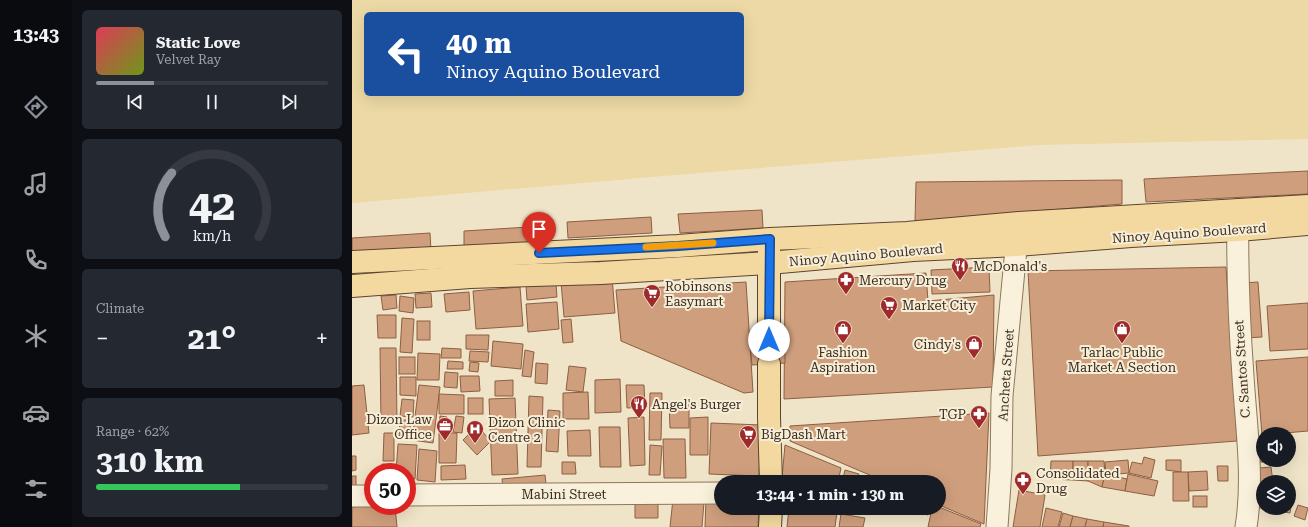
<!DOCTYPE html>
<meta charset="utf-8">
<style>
:root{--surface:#171b24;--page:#242831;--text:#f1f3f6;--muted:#9ea1a6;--line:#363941;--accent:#8c9099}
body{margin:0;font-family:"Roboto Serif",serif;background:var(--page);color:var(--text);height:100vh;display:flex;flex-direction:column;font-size:15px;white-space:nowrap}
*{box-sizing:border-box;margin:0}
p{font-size:13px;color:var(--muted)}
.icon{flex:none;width:22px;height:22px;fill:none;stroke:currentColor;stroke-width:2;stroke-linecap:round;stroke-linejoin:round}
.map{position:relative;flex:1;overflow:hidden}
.drawer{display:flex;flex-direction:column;gap:10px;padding:10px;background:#0d0f14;width:280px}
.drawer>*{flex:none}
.banner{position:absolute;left:12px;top:12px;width:380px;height:84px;border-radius:6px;box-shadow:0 4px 16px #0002;background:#1a4fa0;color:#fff;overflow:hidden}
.fabs{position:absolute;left:904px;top:427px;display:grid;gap:8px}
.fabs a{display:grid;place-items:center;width:40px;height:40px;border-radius:50%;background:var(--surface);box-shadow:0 4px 16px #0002;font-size:20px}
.speed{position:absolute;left:12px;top:463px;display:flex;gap:8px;font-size:20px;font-weight:700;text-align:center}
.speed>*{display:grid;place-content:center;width:52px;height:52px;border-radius:50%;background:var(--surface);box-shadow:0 4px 16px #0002;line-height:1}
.speed .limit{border:6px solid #d22;background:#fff;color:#111}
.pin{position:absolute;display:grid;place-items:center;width:34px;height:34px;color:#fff;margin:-41px -17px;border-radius:50% 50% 50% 0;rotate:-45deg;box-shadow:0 0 4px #0007}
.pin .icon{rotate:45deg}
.me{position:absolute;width:44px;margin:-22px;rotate:0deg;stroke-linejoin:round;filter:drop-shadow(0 0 3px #0008)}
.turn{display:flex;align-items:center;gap:14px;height:84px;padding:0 16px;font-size:18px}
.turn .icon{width:52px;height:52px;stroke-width:2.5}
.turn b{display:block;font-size:28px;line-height:34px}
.big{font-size:30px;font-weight:700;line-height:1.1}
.drawer .widget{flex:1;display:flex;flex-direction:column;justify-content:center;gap:6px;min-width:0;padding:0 14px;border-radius:6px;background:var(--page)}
.drawer .dial{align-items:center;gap:0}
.dial svg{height:104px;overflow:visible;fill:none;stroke:var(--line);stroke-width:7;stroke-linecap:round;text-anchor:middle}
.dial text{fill:var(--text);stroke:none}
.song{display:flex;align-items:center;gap:12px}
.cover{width:48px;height:48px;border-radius:6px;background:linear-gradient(135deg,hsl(350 70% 55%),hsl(80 70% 35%))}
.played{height:4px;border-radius:2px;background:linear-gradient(90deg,var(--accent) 25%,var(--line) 25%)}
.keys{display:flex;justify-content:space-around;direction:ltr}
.heat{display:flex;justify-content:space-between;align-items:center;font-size:22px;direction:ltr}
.charge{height:6px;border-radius:3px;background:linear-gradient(90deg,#34c759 62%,var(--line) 0)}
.trip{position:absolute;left:362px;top:475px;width:232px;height:40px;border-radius:20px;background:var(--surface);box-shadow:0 4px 16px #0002;font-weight:700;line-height:40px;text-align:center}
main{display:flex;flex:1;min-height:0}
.dock{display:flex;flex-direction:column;width:72px;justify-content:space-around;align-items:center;background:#090b0e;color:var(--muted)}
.dock .icon{width:28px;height:28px}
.dock .current{color:var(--accent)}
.dock b{font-size:18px;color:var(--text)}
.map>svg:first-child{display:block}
.sand{fill:#ecd9a5;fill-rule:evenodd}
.building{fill:#cf9f7d;stroke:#8d5f41}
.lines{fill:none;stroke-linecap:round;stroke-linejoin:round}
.minor-casing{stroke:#8d765c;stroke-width:23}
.major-casing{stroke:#5b4430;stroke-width:24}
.minor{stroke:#faf1dc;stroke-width:21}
.major{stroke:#f3d9a0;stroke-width:22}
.route-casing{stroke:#114b97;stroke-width:10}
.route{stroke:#1a73e8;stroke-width:7}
.slow{stroke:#f59e0b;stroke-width:7}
.labels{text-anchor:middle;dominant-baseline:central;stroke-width:4;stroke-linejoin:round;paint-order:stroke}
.street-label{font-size:13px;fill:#3d2e20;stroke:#f7eed8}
.poi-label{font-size:13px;fill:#3d2e20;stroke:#f7eed8;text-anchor:start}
</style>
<main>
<nav class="dock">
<b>13:43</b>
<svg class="icon current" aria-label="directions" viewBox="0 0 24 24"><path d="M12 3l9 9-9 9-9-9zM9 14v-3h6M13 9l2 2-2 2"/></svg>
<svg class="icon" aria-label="music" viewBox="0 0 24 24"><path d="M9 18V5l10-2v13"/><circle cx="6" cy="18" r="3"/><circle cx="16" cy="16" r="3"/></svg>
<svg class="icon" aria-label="phone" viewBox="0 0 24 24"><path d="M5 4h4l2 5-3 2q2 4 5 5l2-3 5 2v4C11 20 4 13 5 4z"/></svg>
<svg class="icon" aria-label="climate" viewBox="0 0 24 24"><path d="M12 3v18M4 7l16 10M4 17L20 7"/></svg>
<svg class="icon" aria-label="car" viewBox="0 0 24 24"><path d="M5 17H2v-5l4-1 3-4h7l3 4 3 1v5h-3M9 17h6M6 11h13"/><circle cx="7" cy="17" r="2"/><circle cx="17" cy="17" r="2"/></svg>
<svg class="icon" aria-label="filters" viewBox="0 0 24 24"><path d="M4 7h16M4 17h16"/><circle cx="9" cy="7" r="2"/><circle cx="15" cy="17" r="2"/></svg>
</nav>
<section class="drawer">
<div class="widget">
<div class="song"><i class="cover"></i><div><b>Static Love</b><p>Velvet Ray</p></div></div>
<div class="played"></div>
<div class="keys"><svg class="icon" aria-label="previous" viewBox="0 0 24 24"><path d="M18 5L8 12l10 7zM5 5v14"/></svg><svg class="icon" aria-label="pause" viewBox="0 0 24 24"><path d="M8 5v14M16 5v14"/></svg><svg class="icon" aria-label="next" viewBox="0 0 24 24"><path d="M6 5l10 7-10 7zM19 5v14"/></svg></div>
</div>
<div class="widget dial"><svg viewBox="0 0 100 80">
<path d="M14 69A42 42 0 1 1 86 69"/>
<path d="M14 69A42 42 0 0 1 19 20" stroke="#8c9099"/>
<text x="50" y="56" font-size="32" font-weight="700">42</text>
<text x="50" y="72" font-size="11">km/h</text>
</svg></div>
<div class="widget"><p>Climate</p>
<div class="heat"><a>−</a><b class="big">21°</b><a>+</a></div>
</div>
<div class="widget"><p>Range · 62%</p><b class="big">310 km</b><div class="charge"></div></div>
</section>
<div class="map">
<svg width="956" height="527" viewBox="0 0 956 527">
<rect width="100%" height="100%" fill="#f0e4c8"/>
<path class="sand" d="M0,0H956V139L686,145L311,176L0,203ZM14,14H390V94H14Z"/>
<g class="building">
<polygon points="956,171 956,194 794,202 792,179"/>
<polygon points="770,180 770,204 563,221 564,182"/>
<polygon points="410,210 411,228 328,233 326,214"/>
<polygon points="299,217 300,233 216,238 215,222"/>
<polygon points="193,226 194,243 112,247 112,231"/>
<polygon points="78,233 79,250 0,254 0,238"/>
<polygon points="637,267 638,292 580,294 579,270"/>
<polygon points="874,267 885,441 686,456 676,271"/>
<polygon points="574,273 576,301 642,295 641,387 432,399 433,282"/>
<polygon points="260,277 263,313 212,317 209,282"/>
<polygon points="394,282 401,392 392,393 269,341 264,290"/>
<polygon points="906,282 910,337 894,338 890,283"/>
<polygon points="204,284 205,297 175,300 174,286"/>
<polygon points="168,287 171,326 124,329 121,291"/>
<polygon points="117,292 118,310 94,312 92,294"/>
<polygon points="79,293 80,307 64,308 63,294"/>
<polygon points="44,295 45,308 31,310 29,296"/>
<polygon points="48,296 62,298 61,313 47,311"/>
<polygon points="205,302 207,329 176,332 174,304"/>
<polygon points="956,303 956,349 918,351 915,306"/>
<polygon points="25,315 44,315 44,338 26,338"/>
<polygon points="50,318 62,319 60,353 48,352"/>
<polygon points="219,319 221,342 211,343 209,320"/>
<rect x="65" y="321" width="13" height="19"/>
<polygon points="114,335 137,335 136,350 114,349"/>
<polygon points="433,339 433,363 400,365 398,342"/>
<polygon points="141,341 171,344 169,369 139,366"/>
<polygon points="28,348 44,348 45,422 29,422"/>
<polygon points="90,348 109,349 109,358 89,358"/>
<polygon points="173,350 182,352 179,377 170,376"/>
<polygon points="118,351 137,352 136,362 117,361"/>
<polygon points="66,353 88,354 87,380 65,380"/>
<rect x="47" y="357" width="16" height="17"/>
<polygon points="956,357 956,431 910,435 904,361"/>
<polygon points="96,361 111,362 111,369 95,369"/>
<polygon points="118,362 127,363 126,372 117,371"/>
<polygon points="184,363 196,364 195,384 183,383"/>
<polygon points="217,366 234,368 231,392 214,390"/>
<polygon points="93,372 106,373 105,388 92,387"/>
<polygon points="108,376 127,376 128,391 109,392"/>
<polygon points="48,377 64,377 64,396 48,395"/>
<polygon points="268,379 269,412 243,413 243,380"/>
<polygon points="161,380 161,396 143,396 143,381"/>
<polygon points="12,385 17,433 0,435 0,386"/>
<polygon points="67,385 88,387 81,443 60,440"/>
<polygon points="274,385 292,385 293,407 275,408"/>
<polygon points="236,392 237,419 211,419 211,393"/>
<polygon points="298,393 310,393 309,440 297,440"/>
<polygon points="87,394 112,395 112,414 87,414"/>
<polygon points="177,396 191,397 189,467 175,467"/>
<rect x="116" y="398" width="15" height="16"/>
<polygon points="163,398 166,474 140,475 137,399"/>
<polygon points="50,399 62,400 61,417 48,416"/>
<polygon points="317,402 337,402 337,428 318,428"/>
<polygon points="196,410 208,411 206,452 194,451"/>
<polygon points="637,413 632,524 587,505 587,482 534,482 438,441 438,426"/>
<polygon points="88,416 95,417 93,432 87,431"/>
<polygon points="104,416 112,417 110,433 101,432"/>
<polygon points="292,417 293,465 278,466 276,418"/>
<polygon points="356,417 356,455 338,455 338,418"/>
<polygon points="48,420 59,420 57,437 47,436"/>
<polygon points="359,423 409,425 407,476 357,474"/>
<polygon points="125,426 139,441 125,455 111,440"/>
<polygon points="247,427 268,427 269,467 248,467"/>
<polygon points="238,430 239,456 216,456 215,431"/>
<polygon points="32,433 42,433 42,461 31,461"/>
<polygon points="87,433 105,433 104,463 87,463"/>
<polygon points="311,439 333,439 334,478 312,478"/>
<polygon points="908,439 911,439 911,460 918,460 918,462 908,462"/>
<polygon points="46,444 65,445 63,479 55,478 55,472 44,472"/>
<polygon points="298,445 310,446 308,475 297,475"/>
<polygon points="433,445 489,468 486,482 430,478"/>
<polygon points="67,449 85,451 83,482 65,480"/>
<polygon points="0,456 4,456 4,470 0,471"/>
<polygon points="792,457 803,460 799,478 777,473 780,462 790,464"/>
<polygon points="776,460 777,473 754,475 753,462"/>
<polygon points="814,460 829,460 829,472 814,470"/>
<polygon points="699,461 721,461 721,480 698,479"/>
<polygon points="721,461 736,461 736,481 721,480"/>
<polygon points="736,461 752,461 753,474 750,487 736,481"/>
<polygon points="210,462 223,462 224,474 210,474"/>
<polygon points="30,464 40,465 39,472 29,472"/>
<polygon points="113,465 114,479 89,480 89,466"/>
<polygon points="865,466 876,466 876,481 866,481"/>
<polygon points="919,467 921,482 911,482 911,490 909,490 907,468"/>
<polygon points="493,470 507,474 504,482 490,482"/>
<polygon points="855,471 856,490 837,491 836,472"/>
<polygon points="821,472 836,472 837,501 821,501"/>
<polygon points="753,474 775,479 773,491 750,487"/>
<polygon points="776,474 806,481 802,496 773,491"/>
<polygon points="193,475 194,484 151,488 150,479"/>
<rect x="0" y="476" width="4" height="17"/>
<polygon points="667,490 693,495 688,527 661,527"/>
<rect x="906" y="494" width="5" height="14"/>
<rect x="841" y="496" width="14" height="11"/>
<polygon points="354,498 369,499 369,508 407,508 406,527 353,527"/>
<polygon points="321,499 352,502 350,527 318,527"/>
<polygon points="937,500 940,501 938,513 921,510 922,508 937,508"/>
<polygon points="306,501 306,518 283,518 283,502"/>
<polygon points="21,505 43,506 45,527 0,527 0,507"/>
<polygon points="946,505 956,508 953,520 942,516"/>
<polygon points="587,507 629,524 628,527 576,527 580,508 587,508"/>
<polygon points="437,508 454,508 485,512 483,527 435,527"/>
<polygon points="478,508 492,508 492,511"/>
<polygon points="567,508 578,508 576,515 566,512"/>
<polygon points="694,508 710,512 706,527 690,527"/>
<polygon points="711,513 721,516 718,527 707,527"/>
<polygon points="489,514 513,518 511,527 487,527"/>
<polygon points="721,516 735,519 733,527 718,527"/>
<polygon points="735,519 752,522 751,527 733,527"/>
<polygon points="752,522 777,526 777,527 751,527"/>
</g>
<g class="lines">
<defs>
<g id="minor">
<path d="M886,212C885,267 887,321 891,376C894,425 902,478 894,527"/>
<polyline points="55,495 369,493"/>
<polyline points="0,496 21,496"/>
<polyline points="645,527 649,469 650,396 666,228"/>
</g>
<g id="major">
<polyline points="0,262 326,246 418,239 555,233 667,223 956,206"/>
<polyline points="0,286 118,277 249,273 417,263 561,250 665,245 779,236 886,230 956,224"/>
<polyline points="417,340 417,250"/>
<polyline points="417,364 417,417 419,482"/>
<polyline points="418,527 419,508"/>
</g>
</defs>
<use href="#minor" class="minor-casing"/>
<use href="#major" class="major-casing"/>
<use href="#minor" class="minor"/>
<use href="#major" class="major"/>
</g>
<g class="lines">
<defs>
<polyline id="route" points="187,253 326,246 418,239 417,340"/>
</defs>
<use href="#route" class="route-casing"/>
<use href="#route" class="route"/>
<polyline class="slow" points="294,247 361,243"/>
</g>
<defs>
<symbol id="restaurant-pin" viewBox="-11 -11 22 30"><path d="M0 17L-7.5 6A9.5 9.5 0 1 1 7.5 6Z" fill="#9e2a2b" stroke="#f7eed8"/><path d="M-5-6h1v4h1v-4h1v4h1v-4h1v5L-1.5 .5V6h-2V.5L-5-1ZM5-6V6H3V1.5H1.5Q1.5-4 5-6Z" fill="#fff"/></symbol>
<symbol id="pharmacy-pin" viewBox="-11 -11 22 30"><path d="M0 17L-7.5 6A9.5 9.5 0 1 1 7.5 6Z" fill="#9e2a2b" stroke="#f7eed8"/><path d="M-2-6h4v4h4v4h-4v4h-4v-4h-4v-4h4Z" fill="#fff"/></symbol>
<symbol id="supermarket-pin" viewBox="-11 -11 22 30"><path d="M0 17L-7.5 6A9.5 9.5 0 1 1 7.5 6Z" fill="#9e2a2b" stroke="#f7eed8"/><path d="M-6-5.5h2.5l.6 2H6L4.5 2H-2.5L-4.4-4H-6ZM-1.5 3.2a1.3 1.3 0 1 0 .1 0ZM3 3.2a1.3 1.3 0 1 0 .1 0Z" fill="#fff"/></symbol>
<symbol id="shop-pin" viewBox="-11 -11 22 30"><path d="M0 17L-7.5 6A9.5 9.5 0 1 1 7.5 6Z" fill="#9e2a2b" stroke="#f7eed8"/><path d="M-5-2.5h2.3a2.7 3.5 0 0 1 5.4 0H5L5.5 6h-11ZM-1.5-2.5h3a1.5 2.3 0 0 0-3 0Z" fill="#fff"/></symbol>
<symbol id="office-pin" viewBox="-11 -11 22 30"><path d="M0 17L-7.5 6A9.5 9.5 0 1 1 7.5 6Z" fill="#9e2a2b" stroke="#f7eed8"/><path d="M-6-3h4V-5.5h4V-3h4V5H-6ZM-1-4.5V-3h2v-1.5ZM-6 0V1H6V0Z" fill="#fff"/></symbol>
<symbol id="hospital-pin" viewBox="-11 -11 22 30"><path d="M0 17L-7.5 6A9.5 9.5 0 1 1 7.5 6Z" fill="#9e2a2b" stroke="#f7eed8"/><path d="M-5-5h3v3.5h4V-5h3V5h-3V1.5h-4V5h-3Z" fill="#fff"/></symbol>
</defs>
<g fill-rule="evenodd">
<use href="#restaurant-pin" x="598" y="256" width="20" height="27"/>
<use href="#pharmacy-pin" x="484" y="270" width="20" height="27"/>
<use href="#supermarket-pin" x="290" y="283" width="20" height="27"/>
<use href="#supermarket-pin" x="527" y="295" width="20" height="27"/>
<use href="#shop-pin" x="481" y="319" width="20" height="27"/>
<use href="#shop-pin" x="760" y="319" width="20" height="27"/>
<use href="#shop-pin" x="612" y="334" width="20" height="27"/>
<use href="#restaurant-pin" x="277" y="394" width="20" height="27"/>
<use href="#pharmacy-pin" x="617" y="404" width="20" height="27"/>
<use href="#office-pin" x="83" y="416" width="20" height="27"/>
<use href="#hospital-pin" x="113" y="419" width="20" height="27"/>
<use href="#supermarket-pin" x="386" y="424" width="20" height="27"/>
<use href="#pharmacy-pin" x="661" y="470" width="20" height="27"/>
</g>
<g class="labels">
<g class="street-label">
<text transform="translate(837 233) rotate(-4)">Ninoy Aquino Boulevard</text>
<text transform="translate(514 255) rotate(-5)">Ninoy Aquino Boulevard</text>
<text transform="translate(890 369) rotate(-94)">C. Santos Street</text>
<text transform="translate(654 375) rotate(-86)">Ancheta Street</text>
<text x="212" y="494">Mabini Street</text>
</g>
<g class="poi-label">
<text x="621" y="266">McDonald's</text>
<text x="507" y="280">Mercury Drug</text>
<text x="313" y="286">Robinsons<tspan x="313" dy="15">Easymart</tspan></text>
<text x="550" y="305">Market City</text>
<text x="609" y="344" text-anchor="end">Cindy's</text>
<text x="491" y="352" text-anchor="middle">Fashion<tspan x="491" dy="15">Aspiration</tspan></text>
<text x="770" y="352" text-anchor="middle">Tarlac Public<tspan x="770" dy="15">Market A Section</tspan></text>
<text x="300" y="404">Angel's Burger</text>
<text x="614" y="414" text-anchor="end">TGP</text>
<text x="80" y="419" text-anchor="end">Dizon Law<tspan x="80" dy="15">Office</tspan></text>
<text x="136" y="422">Dizon Clinic<tspan x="136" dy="15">Centre 2</tspan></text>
<text x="409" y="434">BigDash Mart</text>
<text x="684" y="473">Consolidated<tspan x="684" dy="15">Drug</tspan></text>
</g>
</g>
</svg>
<div class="fabs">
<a><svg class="icon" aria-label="sound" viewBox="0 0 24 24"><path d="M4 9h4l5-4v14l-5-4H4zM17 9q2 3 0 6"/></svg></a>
<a><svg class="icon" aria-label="layers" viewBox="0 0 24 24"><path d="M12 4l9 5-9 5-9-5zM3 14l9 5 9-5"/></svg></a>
</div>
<div class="speed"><div class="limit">50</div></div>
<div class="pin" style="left:187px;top:253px;background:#d93025"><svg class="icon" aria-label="arrive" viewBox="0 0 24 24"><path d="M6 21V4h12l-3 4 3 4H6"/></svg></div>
<svg class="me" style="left:417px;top:340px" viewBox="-20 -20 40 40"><circle r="19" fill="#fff"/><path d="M0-13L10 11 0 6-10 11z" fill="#1a73e8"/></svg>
<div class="trip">13:44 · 1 min · 130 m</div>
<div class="banner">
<div class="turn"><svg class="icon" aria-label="left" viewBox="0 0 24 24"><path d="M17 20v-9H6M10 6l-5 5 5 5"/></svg><div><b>40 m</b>Ninoy Aquino Boulevard</div></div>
</div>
</div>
</main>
